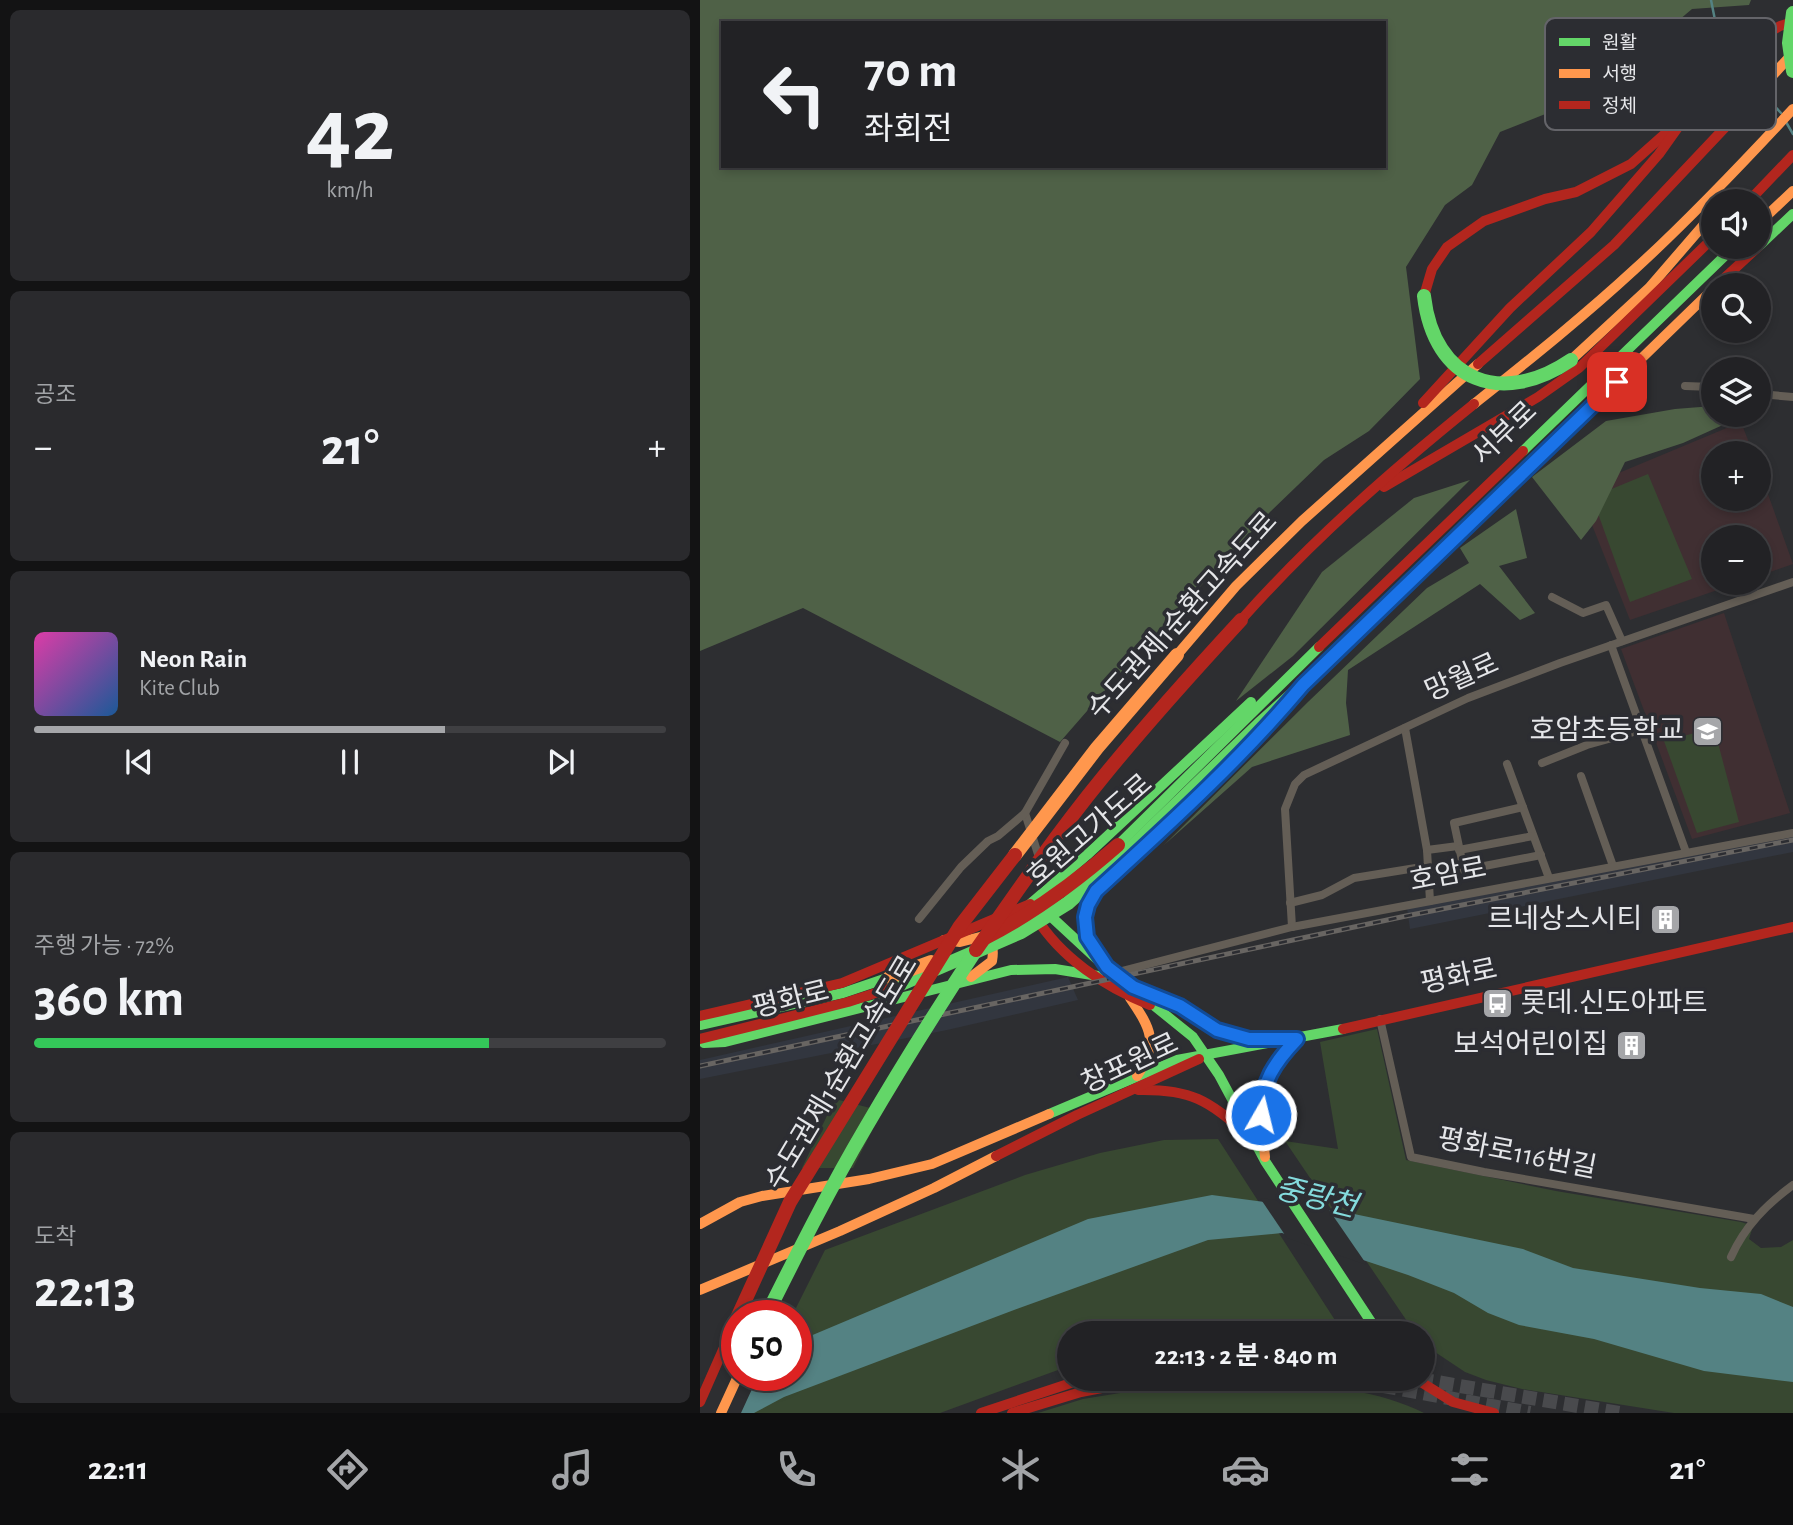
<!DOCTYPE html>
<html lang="ko">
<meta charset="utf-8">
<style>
:root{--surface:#222225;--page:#2a2a2d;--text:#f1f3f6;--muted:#a2a4a7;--line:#3f3f42;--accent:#a5a6a9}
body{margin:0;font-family:"Alegreya Sans","Noto Sans KR",sans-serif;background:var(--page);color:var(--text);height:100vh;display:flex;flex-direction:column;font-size:26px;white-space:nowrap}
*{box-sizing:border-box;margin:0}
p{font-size:23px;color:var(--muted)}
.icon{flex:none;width:38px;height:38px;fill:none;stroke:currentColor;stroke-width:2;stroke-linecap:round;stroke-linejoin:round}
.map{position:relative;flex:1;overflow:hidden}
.sheet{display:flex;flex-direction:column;gap:10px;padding:10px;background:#131314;width:700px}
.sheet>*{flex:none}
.banner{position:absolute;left:21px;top:21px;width:665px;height:147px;border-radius:0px;box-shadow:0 4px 10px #0003,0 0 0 2px var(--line);background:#222225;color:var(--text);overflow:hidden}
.tools{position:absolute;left:1001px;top:189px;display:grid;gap:14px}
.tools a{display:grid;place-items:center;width:70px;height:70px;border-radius:50%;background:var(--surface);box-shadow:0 4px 10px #0003,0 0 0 2px var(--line);font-size:35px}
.speed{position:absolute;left:21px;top:1300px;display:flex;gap:14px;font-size:35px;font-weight:700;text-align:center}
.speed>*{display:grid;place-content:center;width:91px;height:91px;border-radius:50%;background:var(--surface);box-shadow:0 4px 10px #0003,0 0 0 2px var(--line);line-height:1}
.speed .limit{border:10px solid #d22;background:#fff;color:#111}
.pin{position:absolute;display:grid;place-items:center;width:60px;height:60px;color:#fff;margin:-30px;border-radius:14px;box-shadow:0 4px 10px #0006}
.me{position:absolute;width:77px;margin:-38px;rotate:8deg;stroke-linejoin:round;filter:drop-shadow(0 0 5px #0008)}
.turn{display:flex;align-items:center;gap:24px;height:147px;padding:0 28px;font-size:32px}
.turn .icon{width:91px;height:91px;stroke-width:2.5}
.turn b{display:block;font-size:49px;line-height:60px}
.big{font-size:52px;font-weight:700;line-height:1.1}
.sheet .tile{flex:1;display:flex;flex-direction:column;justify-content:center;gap:10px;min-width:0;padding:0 24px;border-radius:10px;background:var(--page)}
.sheet .dial{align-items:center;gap:0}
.dial b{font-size:91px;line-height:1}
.song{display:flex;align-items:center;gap:21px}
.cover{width:84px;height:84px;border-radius:10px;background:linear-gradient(135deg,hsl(320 70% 55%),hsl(210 70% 35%))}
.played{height:7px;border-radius:4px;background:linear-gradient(90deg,var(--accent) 65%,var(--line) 65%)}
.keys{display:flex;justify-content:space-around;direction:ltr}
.heat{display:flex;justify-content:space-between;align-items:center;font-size:38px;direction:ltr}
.charge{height:10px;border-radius:5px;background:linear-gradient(90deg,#34c759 72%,var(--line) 0)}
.trip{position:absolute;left:357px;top:1321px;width:378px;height:70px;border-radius:35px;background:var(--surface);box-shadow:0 4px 10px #0003,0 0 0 2px var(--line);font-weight:700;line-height:70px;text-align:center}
.dock{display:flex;height:112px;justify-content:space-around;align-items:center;background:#0e0e0f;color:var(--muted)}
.dock .icon{width:49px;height:49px}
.dock .current{color:var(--accent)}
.dock b{font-size:32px;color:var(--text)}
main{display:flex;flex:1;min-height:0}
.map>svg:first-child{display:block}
.built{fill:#32363f}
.education{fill:#402f32}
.green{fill:#384831}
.forest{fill:#4f6147;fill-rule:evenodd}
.water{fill:#548283}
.pier{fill:#2d2e31}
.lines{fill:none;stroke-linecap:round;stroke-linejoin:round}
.stream{stroke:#548283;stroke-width:2.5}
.highway-tunnel{stroke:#494a4d;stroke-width:14;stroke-dasharray:14 7;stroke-linecap:butt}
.street{stroke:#645e56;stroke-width:8}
.fast{stroke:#63d668;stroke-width:10}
.slow{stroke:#ff974d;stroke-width:10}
.jam{stroke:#b3261e;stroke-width:10}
.rail-casing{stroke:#686562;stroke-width:5}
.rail{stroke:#2c2d32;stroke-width:2.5;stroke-dasharray:8;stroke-linecap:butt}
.fast-bridge{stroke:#63d668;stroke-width:14}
.slow-bridge{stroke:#ff974d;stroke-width:14}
.jam-bridge{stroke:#b3261e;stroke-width:14}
.route-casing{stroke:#114b97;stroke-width:18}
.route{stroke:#1a73e8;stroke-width:12}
.labels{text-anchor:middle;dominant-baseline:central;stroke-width:7;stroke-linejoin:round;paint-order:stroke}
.street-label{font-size:28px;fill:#e5e6e9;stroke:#2c2d32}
.poi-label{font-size:28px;fill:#e5e6e9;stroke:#2c2d32;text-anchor:end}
.water-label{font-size:30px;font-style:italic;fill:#84dbdd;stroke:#2c2d32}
.key{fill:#2c2d32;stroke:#646469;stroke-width:2}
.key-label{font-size:19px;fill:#e5e6e9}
</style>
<main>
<section class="sheet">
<div class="tile dial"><b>42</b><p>km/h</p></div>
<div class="tile"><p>공조</p>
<div class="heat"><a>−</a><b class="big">21°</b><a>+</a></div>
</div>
<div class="tile">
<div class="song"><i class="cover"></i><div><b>Neon Rain</b><p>Kite Club</p></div></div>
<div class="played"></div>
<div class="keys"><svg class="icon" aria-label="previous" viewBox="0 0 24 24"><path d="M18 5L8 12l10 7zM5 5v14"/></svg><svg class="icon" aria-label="pause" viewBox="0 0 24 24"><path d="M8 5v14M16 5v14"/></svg><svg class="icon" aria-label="next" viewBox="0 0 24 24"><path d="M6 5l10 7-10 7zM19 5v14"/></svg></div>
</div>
<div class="tile"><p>주행 가능 · 72%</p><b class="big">360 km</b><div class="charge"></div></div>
<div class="tile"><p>도착</p><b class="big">22:13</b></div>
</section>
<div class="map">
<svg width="1093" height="1413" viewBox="0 0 1093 1413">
<rect width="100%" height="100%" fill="#2d2e31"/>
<g class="built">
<polygon points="1093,836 1093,852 710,929 707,908"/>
<polygon points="368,977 378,1000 247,1030 0,1079 0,1060"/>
</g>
<g class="education">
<polygon points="1041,422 1053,453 1013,453 1013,499 1059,499 1059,469 1093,564 1059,576 1059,537 1013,537 1013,583 1038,583 930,620 878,490"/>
<polygon points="1024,613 1090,813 992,839 921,649"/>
</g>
<g class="green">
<polygon points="948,474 992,579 930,602 892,497"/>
<polygon points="1014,728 1039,822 997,833 964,741"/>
<polygon points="677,1029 706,1160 856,1191 1041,1222 1053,1226 1049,1239 1061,1248 1081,1247 1093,1240 1093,1413 974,1413 822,1389 786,1380 765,1372 723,1344 723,1334 715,1333 585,1141 638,1149 620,1042"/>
<polygon points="135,1099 182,1111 153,1168 102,1168"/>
<polygon points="518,1139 642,1331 521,1325 494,1333 369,1334 369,1366 240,1413 44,1413 96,1376 96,1316 92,1316 125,1250 325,1175 400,1153 464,1140"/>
<path d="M482,1383C557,1383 656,1378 724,1413H338L383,1399Z"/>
</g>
<g class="forest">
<path d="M0,0H1051L1049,5L992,9L888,97L800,132L772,185L745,205L706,267L720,379L669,431L624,460L570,512L435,656L360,742L103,608L0,651ZM23,23H684V166H23Z"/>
<polygon points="1013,406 1013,415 1045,415 983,443 925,462 896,521 881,540 832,477 906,421 975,409"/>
<polygon points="770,480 593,656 536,701 622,572 714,498"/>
<polygon points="816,509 827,558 799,566 835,613 820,620 780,584 648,670 646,703 650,735 552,767 464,845 609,701 727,588 769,563 760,548"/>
</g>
<polygon class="water" points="512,1195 654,1214 823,1249 873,1268 1000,1288 1061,1294 1093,1307 1093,1382 1004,1371 894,1339 819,1325 788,1313 754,1293 708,1275 582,1233 508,1240 314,1310 84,1397 54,1413 0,1413 37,1376 96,1376 96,1342 388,1219"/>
<g class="pier">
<polygon points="560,1198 627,1207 667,1265 587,1238"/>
<polygon points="36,1364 37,1376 58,1376 41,1413 0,1413 0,1379"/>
</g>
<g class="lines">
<g class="stream">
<polyline points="1011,0 1018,35 1029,53"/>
<polyline points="1034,61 1040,72 1057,88"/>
<polyline points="1064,95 1081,113"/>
<polyline points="1086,122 1093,134"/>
</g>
<g class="highway-tunnel">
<polyline points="719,1379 919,1413"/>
<polyline points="662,1382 830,1413"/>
</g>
<g class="street">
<polyline points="985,386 1013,387"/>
<polyline points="1059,394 1093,397"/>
<polyline points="852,597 883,613 906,605 922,641"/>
<polyline points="911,645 986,852"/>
<polyline points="705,728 727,850 730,901"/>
<polyline points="842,763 887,745 941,730"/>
<polyline points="807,764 849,878"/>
<polyline points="881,776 913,866"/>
<polyline points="823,807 754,823 764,870 841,855"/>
<polyline points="325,813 343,870 353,884"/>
<polyline points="727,850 758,846"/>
<polyline points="759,850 833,836"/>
<polyline points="590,903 622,895 654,878 728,866"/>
<polyline points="219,919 261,867 288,841 298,836 325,813 365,743"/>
<polyline points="592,927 585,809 595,784 604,775 768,698 860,663 1093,582"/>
<polyline points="414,973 592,927 1093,833"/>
<polyline points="680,1019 711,1157 784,1172 1054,1219"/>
<path d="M1031,1257C1045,1226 1066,1205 1093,1185"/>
</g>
<g class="fast">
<polyline points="1059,246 1093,214"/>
<polyline points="823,451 1034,247"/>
<polyline points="418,845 619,647"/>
<polyline points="424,852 558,723 636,653"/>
<polyline points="330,904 387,855 551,702"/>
<polyline points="345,911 400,962 493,1037 519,1075 565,1161 679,1334"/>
<polyline points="0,1025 143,993 190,977"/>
<polyline points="4,1043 25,1042 311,970 355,969 398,976"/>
<polyline points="349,1114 477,1060 643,1029"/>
</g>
<g class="slow">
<polyline points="1033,119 1093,53"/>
<polyline points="1059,223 1093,191"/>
<polyline points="871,360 949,288 1013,214"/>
<polyline points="912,387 1013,289"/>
<path d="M774,404C829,360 883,317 935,269C990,219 1042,164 1093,109"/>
<polyline points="477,655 536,586 602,521 778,364"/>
<path d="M244,940L260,942L284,936C293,943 294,950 292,961L271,977"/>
<path d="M430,998C451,1029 459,1042 437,1076"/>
<path d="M565,1157C559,1101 559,1083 597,1039"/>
<polyline points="0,1224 40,1202 62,1196 169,1179 232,1164 349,1114"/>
<polyline points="0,1290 140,1231 234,1188 296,1156"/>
<polyline points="21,1413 38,1376"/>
</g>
<g class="jam">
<polyline points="1049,201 1093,155"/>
<polyline points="1017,285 1058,247"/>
<polyline points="724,296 732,269 747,247 784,221 845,199 876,192 931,164 967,132"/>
<polyline points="778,364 914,245 1033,119"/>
<polyline points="723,403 810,308 891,232 959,154 1015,75 1042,48 1080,26 1093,22"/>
<polyline points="684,487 838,397 879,368 1013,238"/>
<path d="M541,620C612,540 691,471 774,404"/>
<polyline points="619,647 823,451"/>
<polyline points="636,653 912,387"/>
<path d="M335,916C361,958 405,987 450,1005"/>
<path d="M407,967C388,937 379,925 396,891L522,775L578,715"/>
<polyline points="440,990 479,1006 517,1030 548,1038 573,1039"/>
<polyline points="0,1016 142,983 330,904"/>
<polyline points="643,1029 1093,927"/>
<polyline points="0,1039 148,1002 194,987"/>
<path d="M438,1090C492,1089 507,1100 547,1134"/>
<polyline points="296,1156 377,1115 499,1059"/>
<polyline points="634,1379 662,1382"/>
<polyline points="716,1379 753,1402 794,1413"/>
<polyline points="0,1402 37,1318"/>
<polyline points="281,1413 383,1379"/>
<polyline points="312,1413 381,1392 448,1379"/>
</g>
<defs>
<polyline id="rail" points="0,1066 706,916 1093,840"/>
</defs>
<use href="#rail" class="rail-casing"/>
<use href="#rail" class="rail"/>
<g class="fast-bridge">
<polyline points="1093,13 1089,43 1093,71"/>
<path d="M724,296C734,382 802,407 871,360"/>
<polyline points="194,987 321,932 368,903 424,852"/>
<path d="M66,1316C98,1252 130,1188 166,1127C201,1067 238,1008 276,950"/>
</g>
<g class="slow-bridge">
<polyline points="315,855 397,748 477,655"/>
<polyline points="190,977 231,962"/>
</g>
<g class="jam-bridge">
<path d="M285,938C334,913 377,881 418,845"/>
<path d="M276,950C317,891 358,832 403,777C447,723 494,671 541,620"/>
<polyline points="38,1316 90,1202 260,926 315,855"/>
</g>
</g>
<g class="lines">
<defs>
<path id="route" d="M561,1115C561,1082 575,1062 597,1039H549L517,1030L480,1006L433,987L407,967L387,937L385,917L388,905L396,891C468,825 540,760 603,685L917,382"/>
</defs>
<use href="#route" class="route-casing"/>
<use href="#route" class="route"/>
</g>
<defs>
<symbol id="school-square" viewBox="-11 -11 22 22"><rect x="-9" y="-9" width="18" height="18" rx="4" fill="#a5a6a9" stroke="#2c2d32"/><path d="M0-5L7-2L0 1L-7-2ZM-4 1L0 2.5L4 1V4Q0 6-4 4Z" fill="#fff"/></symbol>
<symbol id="building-square" viewBox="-11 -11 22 22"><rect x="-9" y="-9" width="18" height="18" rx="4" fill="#a5a6a9" stroke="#2c2d32"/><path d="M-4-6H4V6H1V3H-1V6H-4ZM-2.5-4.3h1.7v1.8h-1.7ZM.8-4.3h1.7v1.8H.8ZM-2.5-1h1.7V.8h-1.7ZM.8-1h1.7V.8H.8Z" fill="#fff"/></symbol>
<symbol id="bus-square" viewBox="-11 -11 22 22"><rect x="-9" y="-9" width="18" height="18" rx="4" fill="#a5a6a9" stroke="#2c2d32"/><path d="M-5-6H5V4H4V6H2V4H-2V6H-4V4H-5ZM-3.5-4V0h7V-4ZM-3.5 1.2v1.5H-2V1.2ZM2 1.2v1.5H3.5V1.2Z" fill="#fff"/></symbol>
</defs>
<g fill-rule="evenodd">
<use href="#school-square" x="990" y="714" width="35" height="35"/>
<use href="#building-square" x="948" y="902" width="35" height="35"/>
<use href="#bus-square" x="780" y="986" width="35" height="35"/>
<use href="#building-square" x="914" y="1028" width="35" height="35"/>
</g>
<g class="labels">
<g class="street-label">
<text transform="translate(805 434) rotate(-44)">서부로</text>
<text transform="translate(483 616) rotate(-48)">수도권제1순환고속도로</text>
<text transform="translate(762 678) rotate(-24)">망월로</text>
<text transform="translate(390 831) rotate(-41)">호원고가도로</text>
<text transform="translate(748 875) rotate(-11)">호암로</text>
<text transform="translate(759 977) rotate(-12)">평화로</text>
<text transform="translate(91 1000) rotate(-14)">평화로</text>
<text transform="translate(430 1064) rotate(-25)">창포원로</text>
<text transform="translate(142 1073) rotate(-59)">수도권제1순환고속도로</text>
<text transform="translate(817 1154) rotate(11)">평화로116번길</text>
</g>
<g class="poi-label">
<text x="984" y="731">호암초등학교</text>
<text x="942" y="920">르네상스시티</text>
<text x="821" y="1004" text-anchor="start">롯데.신도아파트</text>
<text x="908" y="1045">보석어린이집</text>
</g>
<g class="water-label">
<text transform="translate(616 1198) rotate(14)">중랑천</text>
</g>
</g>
<rect x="845" y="18" width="231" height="112" rx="10" class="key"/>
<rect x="859" y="38" width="31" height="8" fill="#63d668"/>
<rect x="859" y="69" width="31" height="9" fill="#ff974d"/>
<rect x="859" y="101" width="31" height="8" fill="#b3261e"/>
<g class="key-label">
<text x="902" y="49">원활</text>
<text x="902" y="80">서행</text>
<text x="902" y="112">정체</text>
</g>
</svg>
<div class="tools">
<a><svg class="icon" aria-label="sound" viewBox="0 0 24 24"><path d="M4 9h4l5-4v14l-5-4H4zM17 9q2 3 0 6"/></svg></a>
<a><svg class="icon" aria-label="search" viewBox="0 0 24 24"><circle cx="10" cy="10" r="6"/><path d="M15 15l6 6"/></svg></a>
<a><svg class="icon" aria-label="layers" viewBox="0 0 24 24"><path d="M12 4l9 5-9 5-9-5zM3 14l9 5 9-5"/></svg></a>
<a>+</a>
<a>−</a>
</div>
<div class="speed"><div class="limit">50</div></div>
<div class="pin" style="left:917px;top:382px;background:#d93025"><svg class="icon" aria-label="arrive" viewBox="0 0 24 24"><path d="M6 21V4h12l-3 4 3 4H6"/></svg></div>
<svg class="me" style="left:561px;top:1115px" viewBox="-20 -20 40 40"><circle r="17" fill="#1a73e8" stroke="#fff" stroke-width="3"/><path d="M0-11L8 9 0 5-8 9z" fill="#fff"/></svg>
<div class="trip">22:13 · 2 분 · 840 m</div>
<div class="banner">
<div class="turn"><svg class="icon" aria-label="left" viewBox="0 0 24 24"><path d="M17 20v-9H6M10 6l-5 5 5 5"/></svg><div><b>70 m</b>좌회전</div></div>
</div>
</div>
</main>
<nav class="dock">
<b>22:11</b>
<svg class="icon current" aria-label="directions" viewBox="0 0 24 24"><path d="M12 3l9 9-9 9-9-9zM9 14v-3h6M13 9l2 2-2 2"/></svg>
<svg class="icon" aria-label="music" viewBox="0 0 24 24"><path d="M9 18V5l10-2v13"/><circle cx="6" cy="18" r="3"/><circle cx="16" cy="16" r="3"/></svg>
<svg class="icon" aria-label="phone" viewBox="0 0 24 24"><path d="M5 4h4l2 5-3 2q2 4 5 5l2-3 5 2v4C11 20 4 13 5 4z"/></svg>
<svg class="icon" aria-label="climate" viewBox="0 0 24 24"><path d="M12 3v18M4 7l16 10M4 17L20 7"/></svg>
<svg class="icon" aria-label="car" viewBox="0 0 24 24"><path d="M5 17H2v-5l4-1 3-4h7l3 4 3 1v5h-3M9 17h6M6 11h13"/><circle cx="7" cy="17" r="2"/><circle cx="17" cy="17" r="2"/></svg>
<svg class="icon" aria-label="filters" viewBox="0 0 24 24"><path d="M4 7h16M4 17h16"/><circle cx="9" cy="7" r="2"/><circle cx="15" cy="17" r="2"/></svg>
<b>21°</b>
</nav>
